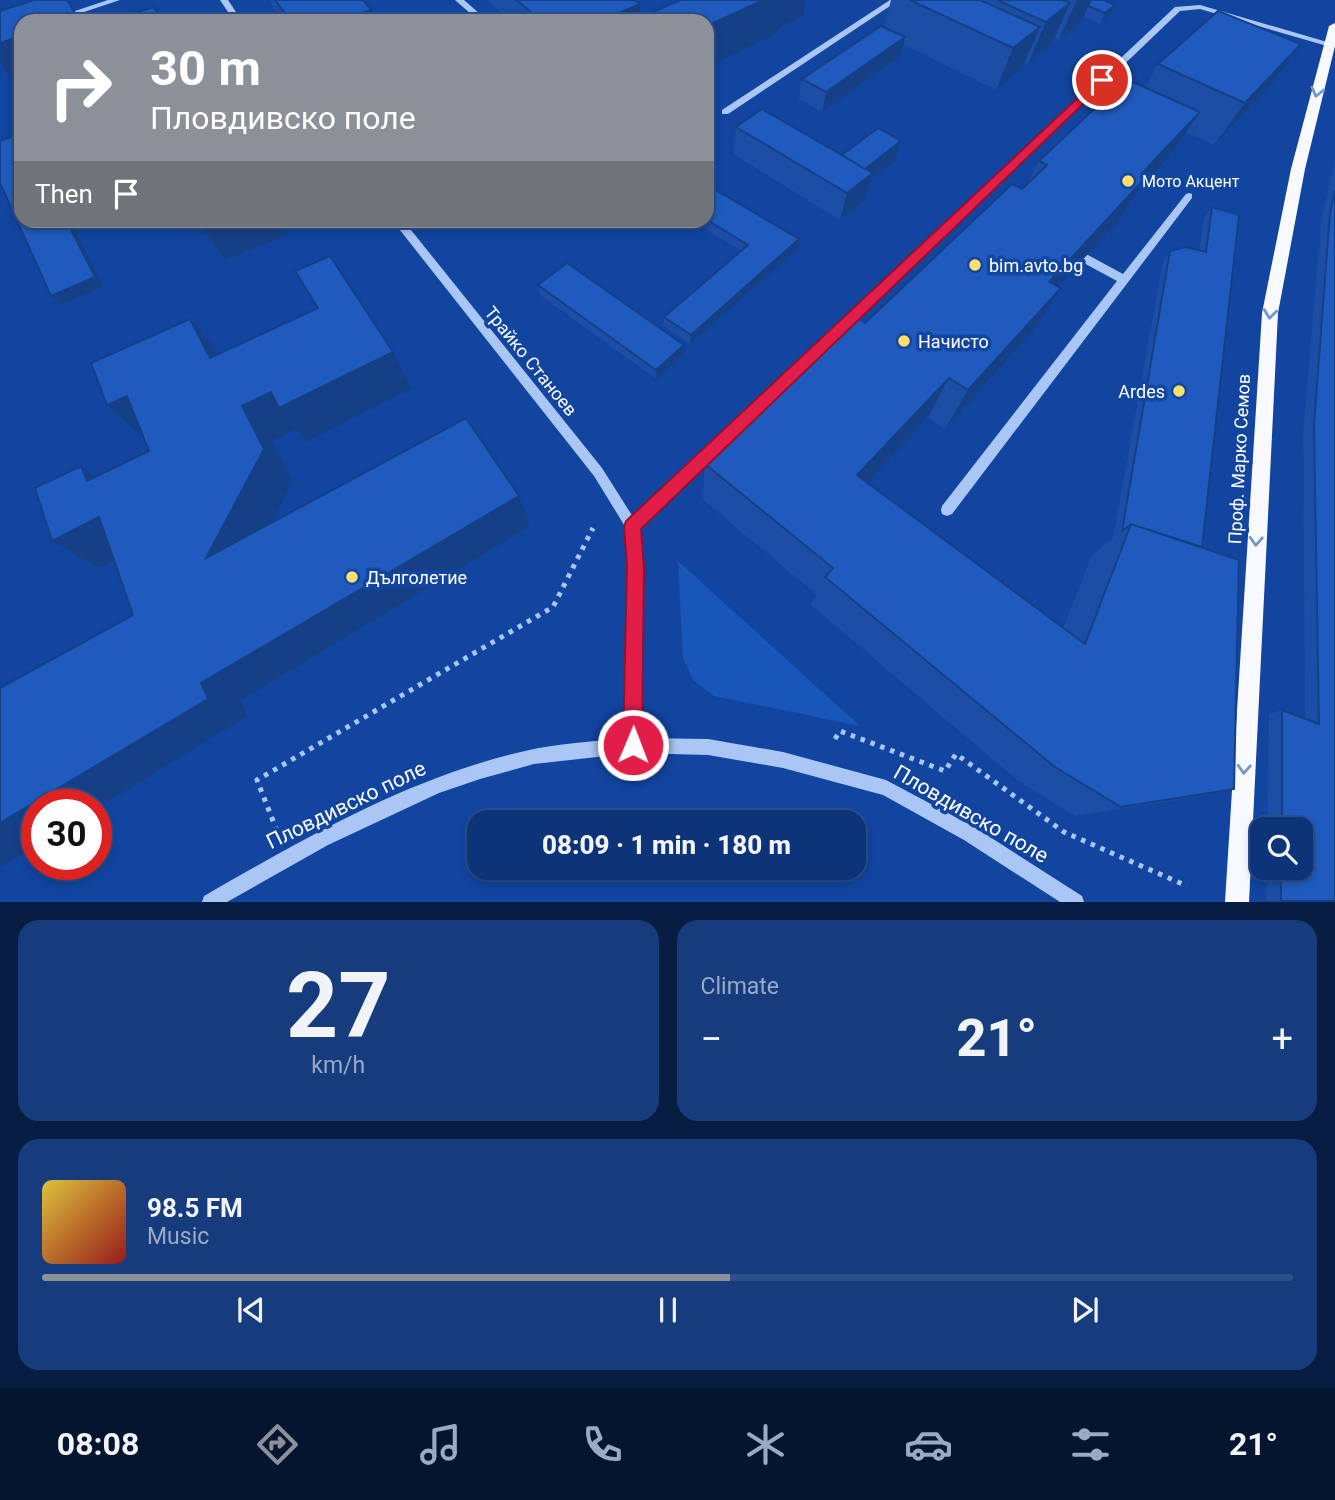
<!DOCTYPE html>
<meta charset="utf-8">
<style>
:root{--surface:#0d3478;--page:#163c7d;--text:#f1f3f6;--muted:#9aaac6;--line:#2d4f8a;--accent:#8c9099}
body{margin:0;font-family:Roboto,sans-serif;background:var(--page);color:var(--text);height:100vh;display:flex;flex-direction:column;font-size:26px;white-space:nowrap}
*{box-sizing:border-box;margin:0}
p{font-size:23px;color:var(--muted)}
.icon{flex:none;width:38px;height:38px;fill:none;stroke:currentColor;stroke-width:2;stroke-linecap:round;stroke-linejoin:round}
.map{position:relative;height:902px;overflow:hidden}
.panel{display:flex;flex-direction:column;gap:18px;padding:18px;background:#071d42;flex:1}
.panel>*{flex:none}
.guide{position:absolute;left:14px;top:14px;width:700px;height:214px;border-radius:21px;box-shadow:0 4px 10px #0003,0 0 0 2px var(--line);background:#8c9099;color:#fff;overflow:hidden}
.controls{position:absolute;left:1250px;top:817px;display:grid;gap:14px}
.controls a{display:grid;place-items:center;width:63px;height:63px;border-radius:14px;background:var(--surface);box-shadow:0 4px 10px #0003,0 0 0 2px var(--line);font-size:35px}
.speed{position:absolute;left:21px;top:789px;display:flex;gap:14px;font-size:35px;font-weight:700;text-align:center}
.speed>*{display:grid;place-content:center;width:91px;height:91px;border-radius:50%;background:var(--surface);box-shadow:0 4px 10px #0003,0 0 0 2px var(--line);line-height:1}
.speed .limit{border:10px solid #d22;background:#fff;color:#111}
.pin{position:absolute;display:grid;place-items:center;width:60px;height:60px;color:#fff;margin:-30px;border:4px solid #fff;border-radius:50%;box-shadow:0 2px 7px #0007}
.me{position:absolute;width:77px;margin:-38px;rotate:1deg;stroke-linejoin:round;filter:drop-shadow(0 0 5px #0008)}
.turn{display:flex;align-items:center;gap:24px;height:147px;padding:0 21px;font-size:32px}
.turn .icon{width:91px;height:91px;stroke-width:2.5}
.turn b{display:block;font-size:49px;line-height:60px}
.then{display:flex;align-items:center;height:66px;padding:0 21px;background:#0003;gap:14px;font-size:26px}
.big{font-size:52px;font-weight:800;line-height:1.1}
.panel .tile{flex:1;display:flex;flex-direction:column;justify-content:center;gap:10px;min-width:0;padding:0 24px;border-radius:21px;background:var(--page)}
.panel .dial{align-items:center;gap:0}
.dial b{font-size:91px;line-height:1}
.song{display:flex;align-items:center;gap:21px}
.cover{width:84px;height:84px;border-radius:10px;background:linear-gradient(135deg,hsl(50 70% 55%),hsl(0 70% 35%))}
.played{height:7px;border-radius:4px;background:linear-gradient(90deg,var(--accent) 55%,var(--line) 55%)}
.keys{display:flex;justify-content:space-around;direction:ltr}
.heat{display:flex;justify-content:space-between;align-items:center;font-size:38px;direction:ltr}
.panel .tiles{flex:1;display:grid;gap:18px;grid-template-columns:1fr 1fr}
.tile:last-child{grid-column:span 2}
.trip{position:absolute;left:467px;top:810px;width:399px;height:70px;border-radius:21px;background:var(--surface);box-shadow:0 4px 10px #0003,0 0 0 2px var(--line);font-weight:800;line-height:70px;text-align:center}
.dock{display:flex;height:112px;justify-content:space-around;align-items:center;background:#051530;color:var(--muted)}
.dock .icon{width:49px;height:49px}
.dock .selected{color:var(--accent)}
.dock b{font-size:32px;color:var(--text)}
.map>svg:first-child{display:block}
.green{fill:#1956ba}
.lines{fill:none;stroke-linecap:round;stroke-linejoin:round}
.path{stroke:#a9c6f5;stroke-width:5;stroke-dasharray:4.5 6;stroke-linecap:butt}
.minor{fill:#a9c6f5;fill-rule:evenodd}
.major{fill:#f7f9ff;fill-rule:evenodd}
.wall{fill:#1b4ea4}
.shaded-wall{fill:#164086}
.building{fill:#1f5bbf;stroke:#164086;stroke-width:2}
.oneway{stroke:#7896cb}
.route{fill:#e11d48;stroke:#92132f;stroke-width:2}
.poi-dot{fill:#ffe06d;stroke:#1145a0;stroke-width:2.5}
.labels{text-anchor:middle;dominant-baseline:central;stroke-width:7;stroke-linejoin:round;paint-order:stroke}
.far-poi-label{font-size:16px;fill:#fff;stroke:#1145a0;text-anchor:start}
.poi-label{font-size:18px;fill:#fff;stroke:#1145a0;text-anchor:start}
.street-label{font-size:18px;fill:#fff;stroke:#1145a0}
.near-street-label{font-size:21px;fill:#fff;stroke:#1145a0}
</style>
<div class="map">
<svg width="1335" height="902" viewBox="0 0 1335 902">
<rect width="100%" height="100%" fill="#1145a0"/>
<polygon class="green" points="678,561 860,726 714,696 693,680 683,658"/>
<g class="lines">
<g class="path">
<polyline points="835,739 840,731 945,771 956,754 1064,832 1187,886"/>
<polyline points="277,831 257,780 553,607 593,528"/>
</g>
<g class="minor">
<polygon points="108,0 120,0 57,21 45,21"/>
<polygon points="220,0 228,0 242,21 234,21"/>
<polygon points="455,0 464,0 488,21 479,21"/>
<polygon points="890,0 899,0 728,114 722,114 722,110"/>
<path d="M1200,5L1334,44L1327,46L1200,9L1180,11L639,529L643,566L641,738L708,739L783,752L886,780L976,828L1082,896L1084,902H1060L964,840L883,795L783,768L708,755L633,753L534,764L480,779L439,793L328,845L227,902H202L204,896C305,838 410,777 525,751C558,743 592,742 626,738L629,566L626,528L594,476L392,220H403L602,468L633,517L1175,7Z"/>
<polygon points="1189,193 1192,194 1192,198 952,514 947,516 942,514 941,510 942,506 1117,281 1080,261 1080,255 1088,255 1123,274 1186,194"/>
</g>
<polygon class="major" points="1335,23 1335,46 1305,169 1278,313 1249,902 1225,902 1262,313 1291,169 1329,26"/>
</g>
<g class="wall">
<polygon points="270,0 363,0 375,21 282,21 276,14"/>
<polygon points="486,0 634,0 640,18 680,0 806,0 803,16 779,28 778,33 707,21 512,21"/>
<polygon points="891,0 1103,0 1115,5 1110,15 1100,24 1084,17 1082,21 1059,39 1055,37 1051,45 1028,64 1024,62 1022,69 996,90 903,44 900,57 822,112 799,99 802,79 884,27"/>
<polygon points="1301,44 1270,86 1214,145 1186,132 1168,158 1136,194 1119,220 1058,286 1033,331 945,429 928,417 867,482 1063,628 1092,555 1113,538 1163,261 1170,251 1199,250 1204,217 1212,207 1202,547 1234,789 1177,800 1075,816 1017,780 811,605 816,594 702,499 705,464 865,323 1022,189 1027,184 1039,161 1145,87 1158,64"/>
<polygon points="736,127 842,155 901,141 895,161 871,179 865,201 840,220 733,154"/>
<polygon points="1335,159 1335,901 1266,901 1267,868 1300,868 1300,830 1267,830 1269,714 1282,710 1305,719 1303,434 1321,223"/>
<polygon points="691,220 707,220 799,239 798,249 690,344 664,326 664,317 741,251"/>
<polygon points="538,285 684,354 656,379 540,295"/>
</g>
<g class="shaded-wall">
<polygon points="67,0 81,21 68,21"/>
<polygon points="763,0 806,0 803,16 779,28 778,33 707,67 707,26"/>
<polygon points="1077,0 1091,0 1082,21 1059,39"/>
<polygon points="1070,3 1051,45 1028,64 1046,22"/>
<polygon points="640,4 640,21 600,21"/>
<polygon points="1115,5 1110,15 1100,24 1105,13"/>
<polygon points="371,10 375,21 338,21"/>
<polygon points="1040,27 1022,69 996,90 1013,48"/>
<polygon points="21,36 21,79 14,82 0,64 0,43"/>
<polygon points="905,37 900,57 822,112 826,92"/>
<polygon points="1301,44 1270,86 1214,145 1245,103"/>
<polygon points="1200,112 1168,158 1136,194 1119,220 1023,325 1049,282 1144,171"/>
<polygon points="901,141 895,161 871,179 865,201 840,220 847,193 858,174"/>
<polygon points="66,220 70,220 103,286 61,305 51,296"/>
<polygon points="197,220 276,220 285,236 225,260"/>
<polygon points="799,239 798,249 690,344 691,335"/>
<polygon points="1061,288 1033,331 945,429 968,390"/>
<polygon points="190,319 221,356 210,358"/>
<polygon points="684,345 684,354 656,379 656,370"/>
<polygon points="393,352 411,389 306,442 296,429 272,441 292,481 242,585 206,558 242,406 271,392"/>
<polygon points="949,378 928,417 842,510 857,475"/>
<polygon points="127,396 146,440 107,405"/>
<polygon points="81,466 124,498 87,481"/>
<polygon points="519,496 530,526 240,701 247,716 96,809 96,805 37,805 37,845 0,868 0,823 201,683"/>
<polygon points="99,517 142,546 99,568 52,541"/>
</g>
<g class="building">
<polygon points="34,0 67,0 78,18 68,21 21,21 21,36 0,43 0,11"/>
<polygon points="275,0 363,0 371,10 338,21 291,21"/>
<polygon points="516,0 634,0 640,4 600,21 542,21"/>
<polygon points="680,0 763,0 707,26 707,21 633,21"/>
<polygon points="910,0 980,0 1040,27 1013,48"/>
<polygon points="997,0 1063,0 1070,3 1046,22"/>
<polygon points="1091,0 1103,0 1115,5 1105,13 1088,6"/>
<polygon points="154,7 161,20 170,17 172,21 106,21"/>
<polygon points="1218,11 1301,44 1245,103 1158,64"/>
<polygon points="881,26 905,37 826,92 802,79"/>
<polygon points="1126,79 1200,112 1144,171 1149,174 1049,282 1061,288 968,390 949,378 857,475 1085,644 1131,524 1239,560 1234,789 1121,807 1055,767 825,577 833,568 705,464 859,319 865,323 1012,184 1022,189 1047,165 1039,161"/>
<polygon points="762,109 873,173 847,193 736,127"/>
<polygon points="878,128 901,141 865,169 842,155"/>
<polygon points="21,133 21,220 66,220 95,277 51,296 0,183 0,141"/>
<polygon points="707,185 799,239 691,335 664,317 748,245 707,220"/>
<polygon points="1335,191 1335,901 1281,901 1281,868 1300,868 1300,830 1282,830 1282,710 1319,724 1314,425 1330,213"/>
<polygon points="1212,207 1239,215 1202,547 1131,524 1122,531 1170,251 1185,247 1206,252"/>
<polygon points="330,256 393,352 279,408 271,392 242,406 264,449 206,558 466,418 519,496 201,683 208,699 0,823 0,688 133,615 99,517 52,541 35,488 81,466 87,481 149,451 127,396 107,405 91,363 190,319 210,358 318,308 295,271"/>
<polygon points="567,263 684,345 656,370 538,285"/>
</g>
<defs><path id="oneway-chevron" d="M-2-3.5L2.5 0L-2 3.5" fill="none" stroke-width="1.6" stroke-linecap="round" stroke-linejoin="round" transform="scale(1.75)"/></defs>
<g class="oneway">
<use href="#oneway-chevron" transform="translate(1317 92) rotate(104)"/>
<use href="#oneway-chevron" transform="translate(1270 314) rotate(97)"/>
<use href="#oneway-chevron" transform="translate(1256 541) rotate(93)"/>
<use href="#oneway-chevron" transform="translate(1244 769) rotate(93)"/>
</g>
<polygon class="route" points="1099,78 1108,80 641,529 644,566 642,745 640,752 633,755 626,752 623,745 627,566 624,527 626,521"/>
<g class="poi-dot">
<circle cx="1128" cy="181" r="7"/>
<circle cx="975" cy="265" r="7"/>
<circle cx="904" cy="341" r="7"/>
<circle cx="1179" cy="391" r="7"/>
<circle cx="352" cy="577" r="7"/>
</g>
<g class="labels">
<g class="far-poi-label">
<text x="1142" y="181">Мото Акцент</text>
</g>
<g class="poi-label">
<text x="989" y="265">bim.avto.bg</text>
<text x="918" y="341">Начисто</text>
<text x="1165" y="391" text-anchor="end">Ardes</text>
<text x="366" y="577">Дълголетие</text>
</g>
<g class="street-label">
<text transform="translate(531 361) rotate(51)">Трайко Станоев</text>
<text transform="translate(1239 459) rotate(-87)">Проф. Марко Семов</text>
</g>
<g class="near-street-label">
<text transform="translate(346 805) rotate(-26)">Пловдивско поле</text>
<text transform="translate(971 814) rotate(30)">Пловдивско поле</text>
</g>
</g>
</svg>
<div class="controls">
<a><svg class="icon" aria-label="search" viewBox="0 0 24 24"><circle cx="10" cy="10" r="6"/><path d="M15 15l6 6"/></svg></a>
</div>
<div class="speed"><div class="limit">30</div></div>
<div class="pin" style="left:1102px;top:80px;background:#d93025"><svg class="icon" aria-label="arrive" viewBox="0 0 24 24"><path d="M6 21V4h12l-3 4 3 4H6"/></svg></div>
<svg class="me" style="left:633px;top:745px" viewBox="-20 -20 40 40"><circle r="17" fill="#e11d48" stroke="#fff" stroke-width="3"/><path d="M0-11L8 9 0 5-8 9z" fill="#fff"/></svg>
<div class="trip">08:09 · 1 min · 180 m</div>
<div class="guide">
<div class="turn"><svg class="icon" aria-label="right" viewBox="0 0 24 24"><path d="M7 20v-9h11M14 6l5 5-5 5"/></svg><div><b>30 m</b>Пловдивско поле</div></div>
<div class="then">Then<svg class="icon" aria-label="arrive" viewBox="0 0 24 24"><path d="M6 21V4h12l-3 4 3 4H6"/></svg></div>
</div>
</div>
<section class="panel">
<div class="tiles">
<div class="tile dial"><b>27</b><p>km/h</p></div>
<div class="tile"><p>Climate</p>
<div class="heat"><a>−</a><b class="big">21°</b><a>+</a></div>
</div>
<div class="tile">
<div class="song"><i class="cover"></i><div><b>98.5 FM</b><p>Music</p></div></div>
<div class="played"></div>
<div class="keys"><svg class="icon" aria-label="previous" viewBox="0 0 24 24"><path d="M18 5L8 12l10 7zM5 5v14"/></svg><svg class="icon" aria-label="pause" viewBox="0 0 24 24"><path d="M8 5v14M16 5v14"/></svg><svg class="icon" aria-label="next" viewBox="0 0 24 24"><path d="M6 5l10 7-10 7zM19 5v14"/></svg></div>
</div>
</div>
</section>
<nav class="dock">
<b>08:08</b>
<svg class="icon selected" aria-label="directions" viewBox="0 0 24 24"><path d="M12 3l9 9-9 9-9-9zM9 14v-3h6M13 9l2 2-2 2"/></svg>
<svg class="icon" aria-label="music" viewBox="0 0 24 24"><path d="M9 18V5l10-2v13"/><circle cx="6" cy="18" r="3"/><circle cx="16" cy="16" r="3"/></svg>
<svg class="icon" aria-label="phone" viewBox="0 0 24 24"><path d="M5 4h4l2 5-3 2q2 4 5 5l2-3 5 2v4C11 20 4 13 5 4z"/></svg>
<svg class="icon" aria-label="climate" viewBox="0 0 24 24"><path d="M12 3v18M4 7l16 10M4 17L20 7"/></svg>
<svg class="icon" aria-label="car" viewBox="0 0 24 24"><path d="M5 17H2v-5l4-1 3-4h7l3 4 3 1v5h-3M9 17h6M6 11h13"/><circle cx="7" cy="17" r="2"/><circle cx="17" cy="17" r="2"/></svg>
<svg class="icon" aria-label="filters" viewBox="0 0 24 24"><path d="M4 7h16M4 17h16"/><circle cx="9" cy="7" r="2"/><circle cx="15" cy="17" r="2"/></svg>
<b>21°</b>
</nav>
